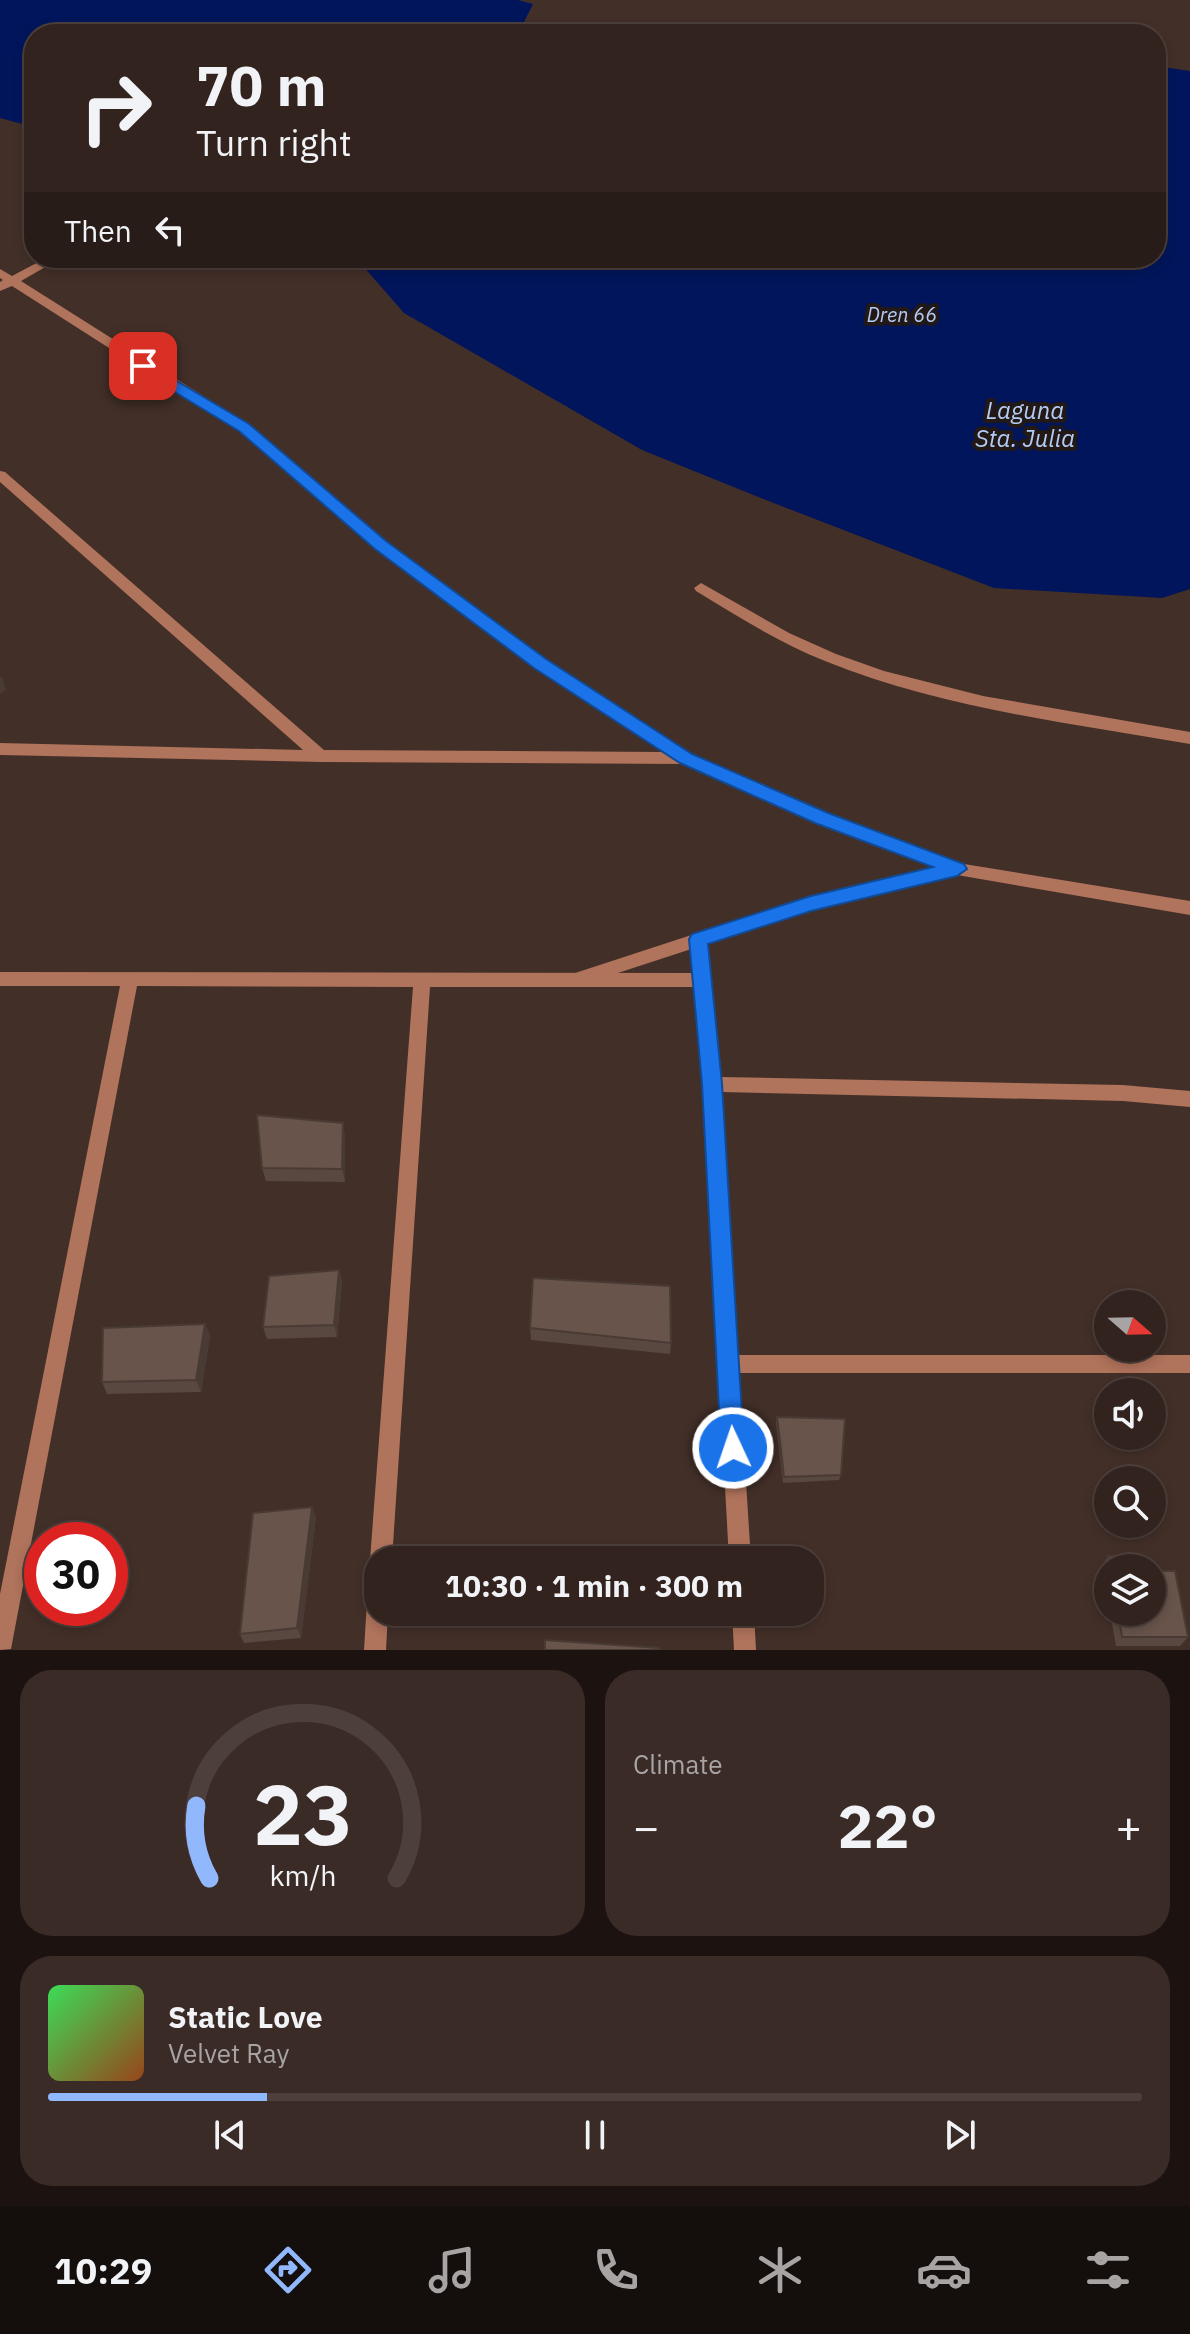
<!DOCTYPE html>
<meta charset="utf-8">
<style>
:root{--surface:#32231e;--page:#3a2b27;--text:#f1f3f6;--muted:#a8a4a4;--line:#4d403c;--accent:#91b8fd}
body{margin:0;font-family:"IBM Plex Sans",sans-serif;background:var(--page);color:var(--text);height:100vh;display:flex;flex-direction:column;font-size:30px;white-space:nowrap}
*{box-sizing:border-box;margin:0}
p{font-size:26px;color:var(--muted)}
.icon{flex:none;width:44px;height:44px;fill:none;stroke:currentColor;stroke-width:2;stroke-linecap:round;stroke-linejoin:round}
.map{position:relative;height:1650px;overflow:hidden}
.sheet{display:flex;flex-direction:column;gap:20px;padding:20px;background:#1c1310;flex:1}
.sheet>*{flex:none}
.hud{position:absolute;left:24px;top:24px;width:1142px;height:244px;border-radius:32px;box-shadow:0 4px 12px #0003,0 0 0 2px var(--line);background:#32231e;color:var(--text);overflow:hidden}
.needle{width:52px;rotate:110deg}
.controls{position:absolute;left:1094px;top:1290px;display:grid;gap:16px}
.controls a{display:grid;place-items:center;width:72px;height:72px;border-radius:50%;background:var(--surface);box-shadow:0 4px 12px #0003,0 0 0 2px var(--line);font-size:40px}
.speed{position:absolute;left:24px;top:1522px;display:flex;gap:16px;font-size:40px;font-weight:700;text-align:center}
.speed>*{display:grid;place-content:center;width:104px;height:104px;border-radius:50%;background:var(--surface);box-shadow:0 4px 12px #0003,0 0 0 2px var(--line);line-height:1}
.speed .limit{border:12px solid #d22;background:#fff;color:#111}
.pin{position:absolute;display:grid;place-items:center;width:68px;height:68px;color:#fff;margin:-34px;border-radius:16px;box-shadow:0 4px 12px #0006}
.me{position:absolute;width:88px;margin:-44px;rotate:357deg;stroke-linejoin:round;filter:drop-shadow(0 0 6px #0008)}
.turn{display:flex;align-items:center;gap:28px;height:168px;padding:0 40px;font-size:36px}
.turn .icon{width:104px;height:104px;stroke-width:2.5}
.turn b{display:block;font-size:56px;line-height:68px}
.then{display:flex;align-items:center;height:76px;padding:0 40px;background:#0003;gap:16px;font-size:30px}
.big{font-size:60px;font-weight:800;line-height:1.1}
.sheet .widget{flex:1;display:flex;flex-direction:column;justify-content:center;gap:12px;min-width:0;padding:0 28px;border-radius:32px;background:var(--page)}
.sheet .dial{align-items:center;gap:0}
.dial svg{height:208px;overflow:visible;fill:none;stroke:var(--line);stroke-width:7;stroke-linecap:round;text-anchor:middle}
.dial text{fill:var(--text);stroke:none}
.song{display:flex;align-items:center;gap:24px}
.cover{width:96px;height:96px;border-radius:12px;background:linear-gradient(135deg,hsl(130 70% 55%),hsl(20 70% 35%))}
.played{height:8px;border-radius:4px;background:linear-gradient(90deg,var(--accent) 20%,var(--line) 20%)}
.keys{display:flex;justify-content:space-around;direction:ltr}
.heat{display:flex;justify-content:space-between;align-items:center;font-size:44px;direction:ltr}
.sheet .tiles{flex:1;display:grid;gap:20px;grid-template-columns:1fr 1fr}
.widget:last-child{grid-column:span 2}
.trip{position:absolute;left:364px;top:1546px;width:460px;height:80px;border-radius:32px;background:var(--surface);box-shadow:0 4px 12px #0003,0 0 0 2px var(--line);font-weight:800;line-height:80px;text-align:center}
.tab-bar{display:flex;height:128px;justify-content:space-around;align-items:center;background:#140e0c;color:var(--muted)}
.tab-bar .icon{width:56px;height:56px}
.tab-bar .active{color:var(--accent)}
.tab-bar b{font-size:36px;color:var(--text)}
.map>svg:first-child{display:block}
.water{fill:#00155b}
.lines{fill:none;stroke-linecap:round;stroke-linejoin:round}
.lane{fill:#b0735b;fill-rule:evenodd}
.street{fill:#b0735b;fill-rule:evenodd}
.wall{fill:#594840}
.shaded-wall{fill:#493b34}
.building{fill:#68544b;stroke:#493b34;stroke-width:2}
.route{fill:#1a73e8;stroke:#114b97;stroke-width:2}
.labels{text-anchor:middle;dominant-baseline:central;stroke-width:8;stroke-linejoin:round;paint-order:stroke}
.far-water-label{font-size:20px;font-style:italic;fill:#b4cbf4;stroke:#221916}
.water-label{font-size:24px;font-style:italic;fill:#b4cbf4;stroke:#221916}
</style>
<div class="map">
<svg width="1190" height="1650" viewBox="0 0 1190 1650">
<rect width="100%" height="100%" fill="#422f28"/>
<g class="water">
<polygon points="0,0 518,0 533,4 518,34 34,34 34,127 0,118"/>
<polygon points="1156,66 1190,71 1190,589 1162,598 994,588 771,502 642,450 404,313 356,258 1156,258"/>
</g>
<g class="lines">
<polygon class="lane" points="957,863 963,864 965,869 963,874 811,910 575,987 569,985 566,980 569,975 811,896"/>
<g class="street">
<polygon points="46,258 61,258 21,281 249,425 385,542 545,659 691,754 827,814 958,863 1190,901 1190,915 957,875 815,822 684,764 320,762 0,755 0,743 303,750 0,482 0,471 5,472 324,750 665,752 535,667 375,548 239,431 12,286 0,291 0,282 3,280 0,278 0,269 12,276"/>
<path d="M701,583L789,633L836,654L884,671L983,696L1190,732V744C1068,723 941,708 825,661C779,643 739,617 696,591L694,588Z"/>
<polygon points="698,932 704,934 706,939 720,1077 1123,1085 1190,1091 1190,1107 1123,1101 721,1092 738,1355 1190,1355 1190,1373 739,1373 751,1560 729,1560 703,1084 694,987 430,987 392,1560 378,1560 378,1569 373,1568 370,1560 413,987 137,986 11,1649 0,1650 0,1594 120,986 0,986 0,972 693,973 690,939 692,934"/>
<polygon points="378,1590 378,1612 388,1612 386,1650 364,1650 367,1601 370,1593"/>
<polygon points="732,1612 754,1612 756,1650 734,1650"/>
</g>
</g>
<g class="wall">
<polygon points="345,1136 345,1182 266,1181 262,1168"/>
<polygon points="339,1270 342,1282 337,1337 267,1339 263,1327"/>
<polygon points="205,1324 210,1336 201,1392 107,1394 102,1382"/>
<polygon points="530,1328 671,1343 670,1354 531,1340"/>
<polygon points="777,1417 841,1475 839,1480 783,1483 776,1423"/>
<polygon points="316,1517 301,1638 244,1643 240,1634"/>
<polygon points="1108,1556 1146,1568 1108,1568 1108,1603 1102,1566"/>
<polygon points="1110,1612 1152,1612 1188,1637 1180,1646 1116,1646"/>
</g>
<g class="shaded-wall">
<polygon points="2,677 6,690 0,694 0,678"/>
<polygon points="343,1123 345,1136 345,1182 342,1169"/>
<polygon points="339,1270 342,1282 337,1337 334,1325"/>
<polygon points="205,1324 210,1336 201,1392 196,1380"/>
<polygon points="312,1507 316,1517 301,1638 297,1628"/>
</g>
<g class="building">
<polygon points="257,1115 343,1123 342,1169 262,1168"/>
<polygon points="339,1270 334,1325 263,1327 269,1276"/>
<polygon points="533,1278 670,1286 671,1343 530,1328"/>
<polygon points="205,1324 196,1380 102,1382 103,1328"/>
<polygon points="777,1417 845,1419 841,1475 784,1477"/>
<polygon points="312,1507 297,1628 240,1634 253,1513"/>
<polygon points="1108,1556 1144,1556 1146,1568 1110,1568"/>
<polygon points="1152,1571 1175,1571 1188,1637 1122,1637 1118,1612 1152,1612"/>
<polygon points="545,1640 659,1648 659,1650 545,1650"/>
</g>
<polygon class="route" points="143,361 249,424 386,541 546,659 692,754 828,813 964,864 967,869 957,876 811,911 708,944 722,1084 744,1448 741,1456 733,1460 725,1456 721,1448 702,1084 689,939 692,934 811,896 933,867 815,823 680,763 534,668 375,549 239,431 137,369 137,362"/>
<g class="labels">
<g class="far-water-label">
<text x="902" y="314">Dren 66</text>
</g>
<g class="water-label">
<text x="1025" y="410">Laguna<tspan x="1025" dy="28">Sta. Julia</tspan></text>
</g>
</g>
</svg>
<div class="controls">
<a><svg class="needle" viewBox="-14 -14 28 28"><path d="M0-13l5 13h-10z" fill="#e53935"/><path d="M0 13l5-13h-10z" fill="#a8a4a4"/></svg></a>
<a><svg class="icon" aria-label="sound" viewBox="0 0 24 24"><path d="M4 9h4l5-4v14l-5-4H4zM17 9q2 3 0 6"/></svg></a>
<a><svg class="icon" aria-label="search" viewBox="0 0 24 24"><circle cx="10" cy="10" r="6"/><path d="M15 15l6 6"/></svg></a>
<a><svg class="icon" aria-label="layers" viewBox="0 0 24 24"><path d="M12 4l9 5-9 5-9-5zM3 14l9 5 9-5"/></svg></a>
</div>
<div class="speed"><div class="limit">30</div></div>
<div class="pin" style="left:143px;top:366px;background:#d93025"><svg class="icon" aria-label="arrive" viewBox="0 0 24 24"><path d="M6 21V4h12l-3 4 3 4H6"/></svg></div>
<svg class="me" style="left:733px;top:1448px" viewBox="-20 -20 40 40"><circle r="17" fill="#1a73e8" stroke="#fff" stroke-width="3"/><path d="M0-11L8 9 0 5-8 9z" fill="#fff"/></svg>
<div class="trip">10:30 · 1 min · 300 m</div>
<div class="hud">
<div class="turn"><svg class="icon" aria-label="right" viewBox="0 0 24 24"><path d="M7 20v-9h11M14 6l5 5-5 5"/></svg><div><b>70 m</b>Turn right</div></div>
<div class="then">Then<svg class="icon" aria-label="left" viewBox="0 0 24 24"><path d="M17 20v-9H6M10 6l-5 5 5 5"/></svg></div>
</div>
</div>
<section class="sheet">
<div class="tiles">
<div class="widget dial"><svg viewBox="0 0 100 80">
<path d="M14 69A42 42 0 1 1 86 69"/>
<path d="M14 69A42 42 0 0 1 9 41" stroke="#91b8fd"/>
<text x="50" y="56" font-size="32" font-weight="700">23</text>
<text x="50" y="72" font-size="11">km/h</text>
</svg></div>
<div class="widget"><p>Climate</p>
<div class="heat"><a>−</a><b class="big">22°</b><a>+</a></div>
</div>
<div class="widget">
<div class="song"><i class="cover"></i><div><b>Static Love</b><p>Velvet Ray</p></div></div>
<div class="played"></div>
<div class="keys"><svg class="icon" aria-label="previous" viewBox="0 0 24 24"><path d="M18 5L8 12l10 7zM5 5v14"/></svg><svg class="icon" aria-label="pause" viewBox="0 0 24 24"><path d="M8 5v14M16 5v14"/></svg><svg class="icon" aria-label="next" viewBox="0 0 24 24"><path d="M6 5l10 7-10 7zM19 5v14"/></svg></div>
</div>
</div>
</section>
<nav class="tab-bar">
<b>10:29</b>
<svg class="icon active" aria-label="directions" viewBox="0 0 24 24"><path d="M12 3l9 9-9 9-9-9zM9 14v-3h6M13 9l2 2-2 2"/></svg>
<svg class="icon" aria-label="music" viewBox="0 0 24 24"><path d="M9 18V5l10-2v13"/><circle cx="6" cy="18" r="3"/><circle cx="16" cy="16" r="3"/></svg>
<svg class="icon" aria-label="phone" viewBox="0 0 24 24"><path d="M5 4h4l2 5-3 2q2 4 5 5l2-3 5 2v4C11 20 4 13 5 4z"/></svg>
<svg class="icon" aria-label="climate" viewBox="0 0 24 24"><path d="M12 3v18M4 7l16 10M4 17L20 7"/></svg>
<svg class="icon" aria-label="car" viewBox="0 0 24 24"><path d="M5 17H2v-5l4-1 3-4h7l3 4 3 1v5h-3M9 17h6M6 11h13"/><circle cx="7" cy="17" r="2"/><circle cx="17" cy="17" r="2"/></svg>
<svg class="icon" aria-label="filters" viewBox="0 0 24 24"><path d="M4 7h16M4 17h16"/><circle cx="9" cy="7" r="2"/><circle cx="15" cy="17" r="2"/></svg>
</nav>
